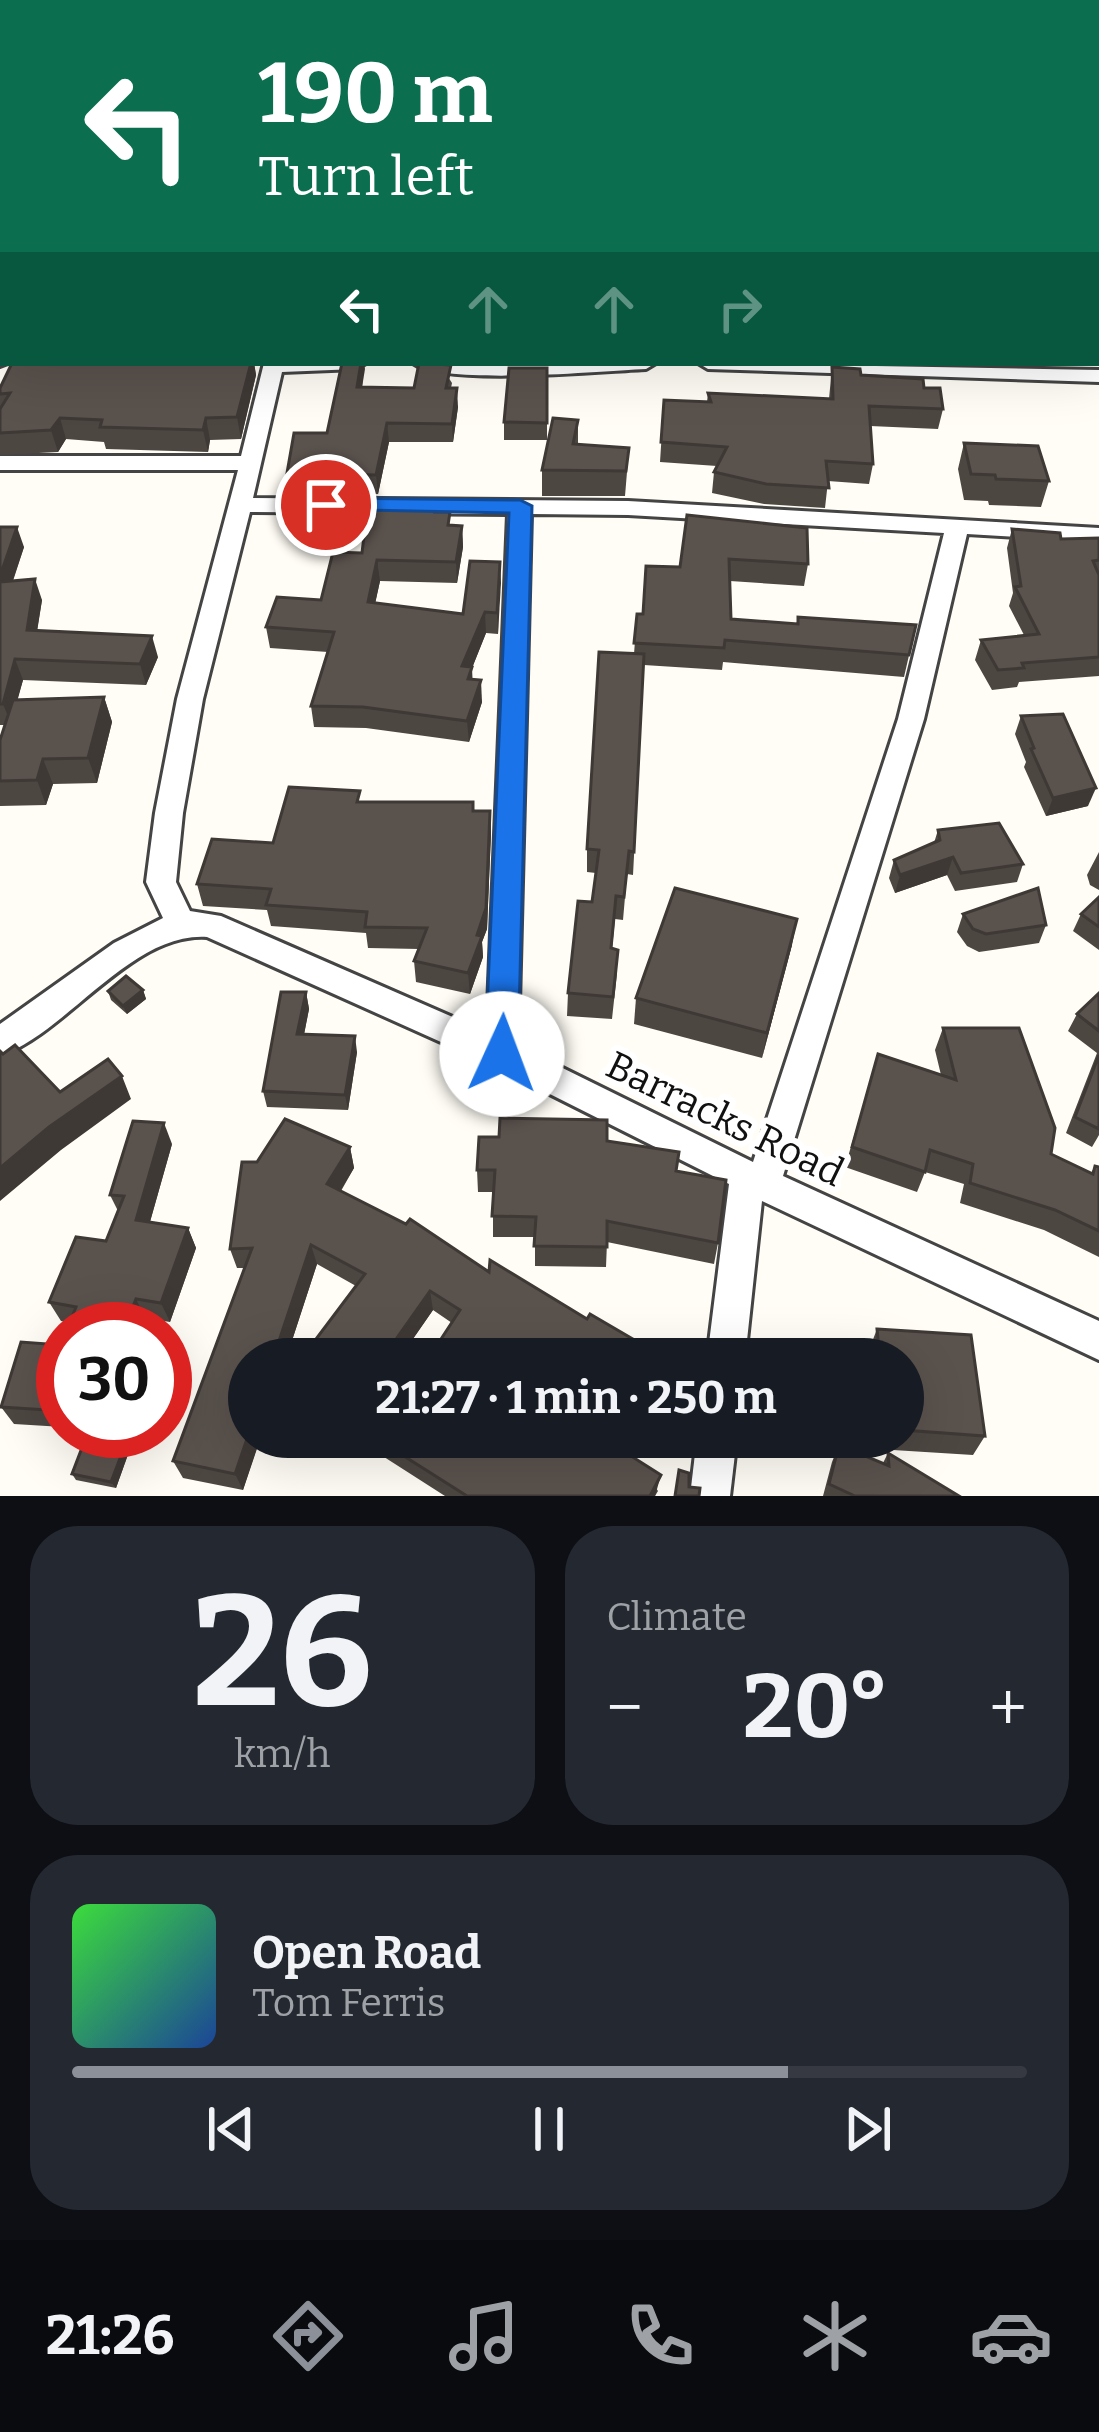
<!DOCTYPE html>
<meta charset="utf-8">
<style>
:root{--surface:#171b24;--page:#242831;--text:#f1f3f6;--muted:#9ea1a6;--line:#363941;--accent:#8c9099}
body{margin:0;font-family:Bitter,serif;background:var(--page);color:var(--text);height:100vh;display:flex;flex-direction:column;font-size:45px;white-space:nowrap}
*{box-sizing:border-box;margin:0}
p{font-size:39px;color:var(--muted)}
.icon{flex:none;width:66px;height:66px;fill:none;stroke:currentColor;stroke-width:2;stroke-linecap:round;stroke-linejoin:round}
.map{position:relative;height:1496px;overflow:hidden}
.details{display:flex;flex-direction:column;gap:30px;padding:30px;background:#0d0f14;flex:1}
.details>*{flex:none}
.hud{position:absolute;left:0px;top:0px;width:1101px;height:366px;box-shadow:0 12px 48px #0002;background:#0b6e4f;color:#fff;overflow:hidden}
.speed{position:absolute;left:36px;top:1302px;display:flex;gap:24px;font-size:60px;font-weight:700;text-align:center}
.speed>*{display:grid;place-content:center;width:156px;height:156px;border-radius:50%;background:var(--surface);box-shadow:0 12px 48px #0002;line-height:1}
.speed .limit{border:18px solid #d22;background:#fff;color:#111}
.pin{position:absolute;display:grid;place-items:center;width:102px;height:102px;color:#fff;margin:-51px;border:6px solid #fff;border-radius:50%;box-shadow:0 3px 12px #0007}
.me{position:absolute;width:132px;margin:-66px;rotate:2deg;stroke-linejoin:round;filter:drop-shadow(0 0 9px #0008)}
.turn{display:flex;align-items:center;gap:42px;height:252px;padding:0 60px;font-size:54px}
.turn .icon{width:156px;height:156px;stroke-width:2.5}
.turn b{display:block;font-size:84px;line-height:102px}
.lanes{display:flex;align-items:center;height:114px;padding:0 60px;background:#0003;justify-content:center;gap:60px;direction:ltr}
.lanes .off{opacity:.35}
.big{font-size:90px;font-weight:700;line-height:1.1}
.details .tile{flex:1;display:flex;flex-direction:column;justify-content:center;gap:18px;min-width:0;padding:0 42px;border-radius:48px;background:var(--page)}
.details .dial{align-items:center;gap:0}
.dial b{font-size:156px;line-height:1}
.song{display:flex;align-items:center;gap:36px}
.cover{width:144px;height:144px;border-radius:18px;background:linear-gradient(135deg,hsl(120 70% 55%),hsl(220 70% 35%))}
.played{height:12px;border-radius:6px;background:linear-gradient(90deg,var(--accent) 75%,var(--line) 75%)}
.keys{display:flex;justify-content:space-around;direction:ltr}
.heat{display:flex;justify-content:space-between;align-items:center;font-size:66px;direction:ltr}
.details .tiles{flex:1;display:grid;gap:30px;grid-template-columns:1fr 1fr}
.tile:last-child{grid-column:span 2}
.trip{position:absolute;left:228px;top:1338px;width:696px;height:120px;border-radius:60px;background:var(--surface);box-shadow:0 12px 48px #0002;font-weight:700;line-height:120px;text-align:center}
.tab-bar{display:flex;height:192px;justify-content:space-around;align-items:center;background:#090b0e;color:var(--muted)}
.tab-bar .icon{width:84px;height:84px}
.tab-bar .current{color:var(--accent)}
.tab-bar b{font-size:54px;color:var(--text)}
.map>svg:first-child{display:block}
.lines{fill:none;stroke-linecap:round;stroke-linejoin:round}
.minor-casing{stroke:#444;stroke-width:6}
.path{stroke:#333;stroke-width:3;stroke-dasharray:6 3;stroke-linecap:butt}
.minor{fill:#fff;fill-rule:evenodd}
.wall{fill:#4d4742}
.shaded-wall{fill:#3f3936}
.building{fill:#5a524d;stroke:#3f3936;stroke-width:3}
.route{fill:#1a73e8;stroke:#114b97;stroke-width:3}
.labels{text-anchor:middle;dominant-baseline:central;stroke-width:12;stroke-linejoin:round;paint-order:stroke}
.near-street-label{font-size:39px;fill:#111;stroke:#fff}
</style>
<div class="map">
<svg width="1099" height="1496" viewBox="0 0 1099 1496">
<rect width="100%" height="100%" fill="#fffdf5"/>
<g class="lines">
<defs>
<g id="minor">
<polygon points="0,0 23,0 3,3 0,8"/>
<polygon points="182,0 217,0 220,3 185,3"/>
<polygon points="1098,276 1099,277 1099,289 1098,288"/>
<polygon points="3,349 3,363 8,363 0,366"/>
<path d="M264,363H366L356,369L282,372L253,498L628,501L1099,528V542L967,534L924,719L783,1176L1099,1321V1360L762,1201L745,1359H707L729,1184L490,1064L207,937C131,932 68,1032 0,1056V1024L114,943L163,918L146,882L155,813L177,699L238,470H0V456H241ZM250,512L508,514L487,1032L221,916L190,911L176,882L183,813L203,699ZM531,514L628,515L944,533L898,719L753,1162L518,1046Z"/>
<path d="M413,363H656L646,369C600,371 444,386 413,363Z"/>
<polygon points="698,363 1099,370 1099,382 708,369"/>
<polygon points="697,1437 737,1437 730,1496 690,1496"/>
</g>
</defs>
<use href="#minor" class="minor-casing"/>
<polyline class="path" points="49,3 57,0"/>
<use href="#minor" class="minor"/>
</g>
<g class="wall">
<polygon points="12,363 254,363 256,375 241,439 210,440 208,452 106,449 104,442 66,439 58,452 0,455 0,388"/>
<polygon points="342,363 364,363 362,388 414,388 419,363 439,363 452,383 451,388 458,407 453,442 389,442 378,494 290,492 287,473 327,433"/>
<polygon points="832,367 861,375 924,388 943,409 938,429 870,426 873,464 869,484 828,481 825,508 764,504 712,493 714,472 717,466 660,462 664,400 707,402 708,393 829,399"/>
<polygon points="547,368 547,440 504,440 504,422"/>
<polygon points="578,420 578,444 629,448 625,496 542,496 542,470"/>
<polygon points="964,443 1049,481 1041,507 989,505 988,501 964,500 958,469"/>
<polygon points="437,512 451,525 462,526 463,547 457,583 380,581 375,603 463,614 500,562 498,634 486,633 472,668 472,679 482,702 469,742 366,728 314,727 311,706 328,652 270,648 266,627 321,600 362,553"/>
<polygon points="687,515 808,564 804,586 730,581 731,619 797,624 798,617 916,625 904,677 723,662 722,670 644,665 633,875 627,874 623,920 615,919 612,949 617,973 612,1019 567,1016 568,993 592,902 596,873 587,872 587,849 634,654 637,614 643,614 680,567"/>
<polygon points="0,527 24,547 13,581 42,600 37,630 158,657 146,685 23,680 17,700 104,697 112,722 97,783 53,784 46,805 0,806 0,740 5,725 0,725"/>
<polygon points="1012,529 1061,539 1099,538 1099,676 1019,682 1017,687 992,690 975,660 981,640 1024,635 1009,606 1013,593 1007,548"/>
<polygon points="1021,716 1088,806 1046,816 1024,767 1026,762 1015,734"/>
<polygon points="361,802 490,811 491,833 487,929 482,942 483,957 470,994 416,982 414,961 419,949 368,948 366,933 271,926 267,910 203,906 197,884 273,843"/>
<polygon points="938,830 1023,864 1017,882 955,891 947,875 895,893 889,878 894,860 934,843"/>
<polygon points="1099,852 1099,890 1090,885 1087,875"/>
<polygon points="1099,897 1099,950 1073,931 1081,914"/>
<polygon points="963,914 1046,925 1039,943 979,952 967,946 957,932"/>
<polygon points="792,945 762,1058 634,1024 636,998"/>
<polygon points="143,990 146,999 127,1014 111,1000 108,991"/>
<polygon points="306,992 309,1009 304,1034 357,1052 348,1110 267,1107 263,1091"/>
<polygon points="1099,993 1099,1135 1092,1147 1066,1133 1097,1053 1068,1031 1077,1014"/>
<polygon points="943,1028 1051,1154 1091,1173 1095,1166 1099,1167 1099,1257 1044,1230 960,1203 964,1184 925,1172 917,1192 845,1167 878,1054 941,1075 935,1050"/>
<polygon points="607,1141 676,1171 718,1243 714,1264 607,1242 606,1267 535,1266 535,1237 493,1237 493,1192 478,1192 477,1170"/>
<polygon points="172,1144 150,1222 188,1228 196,1248 170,1322 145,1318 141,1329 67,1329 70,1323 61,1321 49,1302 106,1241 118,1211 110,1195"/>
<polygon points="350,1147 354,1168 341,1191 489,1272 667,1359 452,1323 433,1310 399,1359 301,1359 356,1286 317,1264 243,1490 183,1478 173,1461 244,1268 237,1268 230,1249 257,1162"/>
<polygon points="877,1329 985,1436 973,1455 877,1449 876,1437 903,1437 903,1359 869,1359 869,1350"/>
<polygon points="63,1340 63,1427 14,1424 1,1407 61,1345"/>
<polygon points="313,1437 344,1437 334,1452"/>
<polygon points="378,1437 647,1437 636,1459 658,1491 655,1496 445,1496 381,1455"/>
<polygon points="127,1440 131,1446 116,1488 76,1480 72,1474"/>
<polygon points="839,1445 883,1463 888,1453 959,1496 823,1496 832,1462"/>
</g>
<g class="shaded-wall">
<polygon points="3,287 3,315 0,320 0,292"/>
<polygon points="251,363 254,363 256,375 241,439 237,417"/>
<polygon points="361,363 364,363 365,369 359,406 357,387"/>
<polygon points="457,388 458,407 453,442 452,424"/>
<polygon points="60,418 66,439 58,452 51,430"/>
<polygon points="206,418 210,440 208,452 203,430"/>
<polygon points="387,423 389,442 378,494 376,475"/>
<polygon points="462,526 463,547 457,583 456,562"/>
<polygon points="17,527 24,547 5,603 0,589 0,576"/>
<polygon points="377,560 380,581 371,623 368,602"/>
<polygon points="500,562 501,583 498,634 497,613"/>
<polygon points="35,579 42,600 34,651 27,630"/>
<polygon points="485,612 486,633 472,668 473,689 462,666"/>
<polygon points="152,636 158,657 146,685 140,664"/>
<polygon points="15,659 23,680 11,724 3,704"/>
<polygon points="481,680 482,702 469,742 467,721"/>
<polygon points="104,697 112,722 97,783 88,758"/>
<polygon points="43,759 53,784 46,805 37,780"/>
<polygon points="1096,788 1088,806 1046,816 1053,798"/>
<polygon points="490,811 491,833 487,929 482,942 483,957 470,994 468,973 477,935"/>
<polygon points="953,857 947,875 895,893 900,875"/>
<polygon points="797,919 792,945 762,1058 767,1033"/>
<polygon points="143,990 146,999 127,1014 123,1006"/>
<polygon points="306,992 309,1009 301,1050 297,1034"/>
<polygon points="355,1036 357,1052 348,1110 345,1095"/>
<polygon points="122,1076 131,1099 61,1150 0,1201 0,1168 49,1127"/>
<polygon points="164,1123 172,1144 145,1239 136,1220"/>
<polygon points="350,1147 354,1168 332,1204 327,1184"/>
<polygon points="188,1228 196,1248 170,1322 161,1303"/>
<polygon points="311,1245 317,1264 286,1359 273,1359"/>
<polygon points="430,1291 433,1310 399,1359 382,1359"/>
<polygon points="136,1299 145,1318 141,1329 124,1329"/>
<polygon points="249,1433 249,1437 261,1437 243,1490 235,1474"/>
<polygon points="329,1437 344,1437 334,1452"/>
<polygon points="641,1437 647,1437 629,1473 631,1456"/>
<polygon points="127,1440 131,1446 116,1488 111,1482"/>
<polygon points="661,1475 655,1496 650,1496"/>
</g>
<g class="building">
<polygon points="220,0 878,0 880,3 215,3"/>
<polygon points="1098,17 1099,17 1098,151"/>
<polygon points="3,192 3,243 0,245 0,195"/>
<polygon points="0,257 3,257 3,287 0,292"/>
<polygon points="12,363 251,363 237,417 206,418 203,430 100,427 102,420 60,418 51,430 0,433 0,409 10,393 0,394 0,388"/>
<polygon points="342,363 361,363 357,387 414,388 419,363 451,365 446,388 457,388 452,424 387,423 376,475 287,473 294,433 327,433"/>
<polygon points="832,367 860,369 861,375 923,379 924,388 940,388 943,409 869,406 873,464 826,461 829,488 766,484 714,472 727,447 661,442 664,400 711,402 708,393 833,399"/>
<polygon points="509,368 547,368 547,423 504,422"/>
<polygon points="553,418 578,420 573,444 629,448 626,471 542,470"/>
<polygon points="964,443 1038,446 1049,481 996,479 995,475 971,474"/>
<polygon points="368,502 437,503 435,512 450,512 448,525 462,526 456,562 377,560 368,602 463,614 470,561 500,562 497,613 485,612 462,666 472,667 468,679 481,680 467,721 363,707 311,706 334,632 266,627 277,597 321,600 333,552 362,553"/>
<polygon points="687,515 807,528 808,564 729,559 731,619 798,624 798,617 916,625 909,655 725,640 724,648 634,643 637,614 643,614 646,566 680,567"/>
<polygon points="0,527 17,527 0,576"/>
<polygon points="1012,529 1060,533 1061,539 1099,538 1099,560 1093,561 1099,575 1099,657 1022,663 1024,668 998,670 981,640 1039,634 1015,587 1021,586"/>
<polygon points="35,579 27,630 152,636 140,664 15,659 3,704 0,704 0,582"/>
<polygon points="599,652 644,654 634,852 629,851 624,897 616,896 611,948 618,950 613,997 568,993 578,901 592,902 599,850 587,849"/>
<polygon points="104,697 88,758 43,759 37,780 0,781 0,740 13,700"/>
<polygon points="1063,714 1096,788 1053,798 1031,749 1034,748 1021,716"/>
<polygon points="289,787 360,791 357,802 473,802 473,811 490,811 486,908 477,935 482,936 468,973 414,961 427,928 365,927 367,912 266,905 271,889 197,884 212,839 273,843"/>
<polygon points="999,823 1023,864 961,873 953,857 900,875 894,860 940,840 938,830"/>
<polygon points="675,888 797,919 767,1033 636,998"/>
<polygon points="1038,888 1046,925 986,934 973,929 963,914"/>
<polygon points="1099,897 1099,927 1081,914"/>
<polygon points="126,976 143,990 123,1006 108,991"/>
<polygon points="281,992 306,992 297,1034 355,1036 345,1095 263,1091"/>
<polygon points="1099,993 1099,1031 1077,1014"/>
<polygon points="943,1028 1019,1028 1055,1128 1051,1154 1093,1174 1095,1166 1099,1167 1099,1231 1055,1210 970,1183 973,1164 930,1150 925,1172 852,1147 878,1054 956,1080"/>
<polygon points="15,1045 60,1092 108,1059 122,1076 49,1127 0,1168 0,1051 3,1054"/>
<polygon points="1099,1055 1099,1129 1075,1117"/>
<polygon points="500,1118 607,1120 607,1141 679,1152 676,1171 726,1180 718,1243 607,1221 607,1247 534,1246 536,1217 492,1216 495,1170 477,1170 479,1137 499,1137"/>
<polygon points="285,1119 350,1147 327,1184 406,1224 410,1219 489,1272 490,1260 587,1319 590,1314 667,1359 428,1359 460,1310 430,1291 382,1359 301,1359 365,1274 311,1245 273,1359 249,1359 249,1433 235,1474 173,1461 252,1248 230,1249 242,1162 257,1162"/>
<polygon points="133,1121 164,1123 136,1220 188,1228 161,1303 136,1299 124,1329 93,1327 92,1329 67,1329 76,1307 49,1302 76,1237 106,1241 124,1196 110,1195"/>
<polygon points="877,1329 971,1335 985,1436 903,1430 903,1359 880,1359"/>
<polygon points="63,1340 63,1411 1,1407 21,1342 61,1345"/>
<polygon points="88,1432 127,1440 111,1482 72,1474"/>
<polygon points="378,1437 641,1437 631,1456 661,1475 650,1496 467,1496 377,1439"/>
<polygon points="839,1445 889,1466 888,1453 959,1496 855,1496 829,1484"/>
<polygon points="679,1470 689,1473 689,1487 700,1488 699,1496 675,1496"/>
</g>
<polygon class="route" points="326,498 520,500 532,506 518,1054 513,1064 502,1068 490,1064 485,1054 509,513 317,509 314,505"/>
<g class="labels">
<g class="near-street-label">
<text transform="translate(725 1119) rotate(26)">Barracks Road</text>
</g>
</g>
</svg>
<div class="speed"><div class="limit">30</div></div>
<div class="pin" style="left:326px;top:505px;background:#d93025"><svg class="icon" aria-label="arrive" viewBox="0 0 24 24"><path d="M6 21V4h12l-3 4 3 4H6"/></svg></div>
<svg class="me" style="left:502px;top:1054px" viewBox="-20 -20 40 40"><circle r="19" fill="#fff"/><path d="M0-13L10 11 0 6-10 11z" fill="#1a73e8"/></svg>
<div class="trip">21:27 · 1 min · 250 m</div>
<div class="hud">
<div class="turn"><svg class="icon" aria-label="left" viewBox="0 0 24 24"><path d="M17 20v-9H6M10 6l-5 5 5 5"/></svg><div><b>190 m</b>Turn left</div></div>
<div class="lanes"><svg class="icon" aria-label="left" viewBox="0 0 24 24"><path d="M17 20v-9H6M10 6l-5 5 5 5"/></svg><svg class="icon off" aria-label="ahead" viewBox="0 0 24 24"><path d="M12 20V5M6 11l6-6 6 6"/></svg><svg class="icon off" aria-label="ahead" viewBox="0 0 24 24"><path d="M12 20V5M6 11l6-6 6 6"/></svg><svg class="icon off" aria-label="right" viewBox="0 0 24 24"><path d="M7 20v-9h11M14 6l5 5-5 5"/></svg></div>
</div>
</div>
<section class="details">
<div class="tiles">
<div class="tile dial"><b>26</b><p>km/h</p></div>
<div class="tile"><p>Climate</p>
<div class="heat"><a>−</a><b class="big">20°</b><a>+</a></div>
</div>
<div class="tile">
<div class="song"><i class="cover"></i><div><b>Open Road</b><p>Tom Ferris</p></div></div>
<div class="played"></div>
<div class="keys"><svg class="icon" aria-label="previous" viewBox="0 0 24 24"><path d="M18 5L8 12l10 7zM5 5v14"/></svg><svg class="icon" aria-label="pause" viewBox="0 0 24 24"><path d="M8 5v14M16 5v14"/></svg><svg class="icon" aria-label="next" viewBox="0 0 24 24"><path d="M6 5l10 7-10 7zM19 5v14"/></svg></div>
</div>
</div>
</section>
<nav class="tab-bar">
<b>21:26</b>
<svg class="icon current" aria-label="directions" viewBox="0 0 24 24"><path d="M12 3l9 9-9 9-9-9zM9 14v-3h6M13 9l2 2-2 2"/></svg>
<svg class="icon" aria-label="music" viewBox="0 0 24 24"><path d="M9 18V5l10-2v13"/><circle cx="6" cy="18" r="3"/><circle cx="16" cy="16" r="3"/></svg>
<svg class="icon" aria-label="phone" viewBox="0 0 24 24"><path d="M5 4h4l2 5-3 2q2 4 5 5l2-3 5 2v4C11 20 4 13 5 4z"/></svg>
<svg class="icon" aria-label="climate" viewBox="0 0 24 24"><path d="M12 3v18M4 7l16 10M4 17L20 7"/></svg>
<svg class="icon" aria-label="car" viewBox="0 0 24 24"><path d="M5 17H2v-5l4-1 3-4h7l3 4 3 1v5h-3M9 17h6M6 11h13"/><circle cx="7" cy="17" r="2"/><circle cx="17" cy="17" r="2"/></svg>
</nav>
